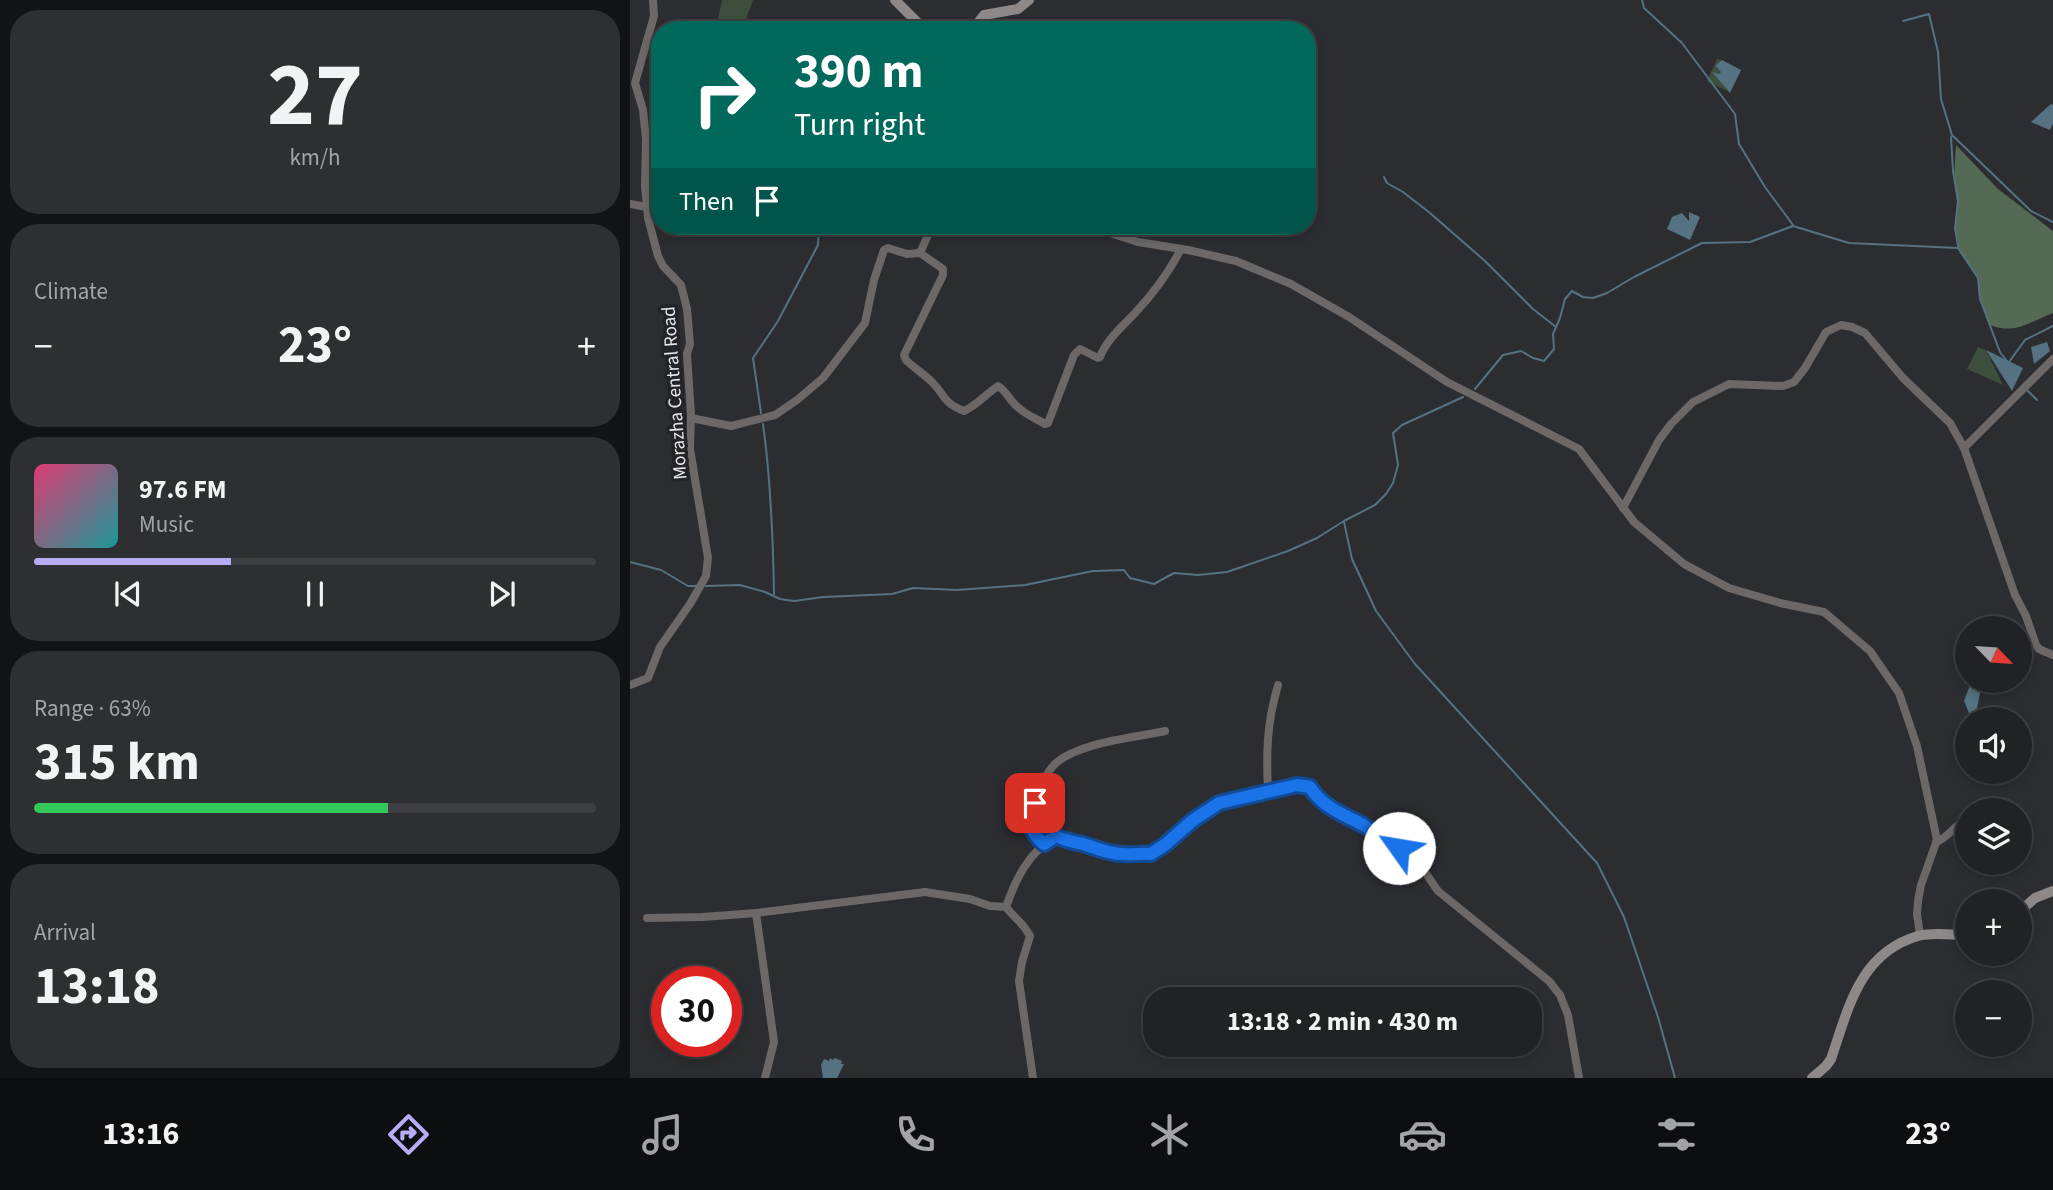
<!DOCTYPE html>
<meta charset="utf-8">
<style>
:root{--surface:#212225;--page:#2d2f32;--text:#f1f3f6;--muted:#a2a4a7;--line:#3e3f42;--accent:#b8abf7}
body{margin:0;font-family:"Source Sans 3",sans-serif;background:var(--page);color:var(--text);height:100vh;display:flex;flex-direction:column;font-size:26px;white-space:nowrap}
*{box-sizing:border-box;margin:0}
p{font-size:23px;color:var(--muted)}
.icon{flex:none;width:38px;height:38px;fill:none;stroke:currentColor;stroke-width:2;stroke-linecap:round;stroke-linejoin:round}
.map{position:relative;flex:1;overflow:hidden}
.details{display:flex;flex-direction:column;gap:10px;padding:10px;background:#121314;width:630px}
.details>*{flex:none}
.guide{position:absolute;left:21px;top:21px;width:665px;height:214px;border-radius:28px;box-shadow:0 4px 10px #0003,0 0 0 2px var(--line);background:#00695c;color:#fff;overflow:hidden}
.needle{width:46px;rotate:115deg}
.fabs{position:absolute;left:1325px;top:616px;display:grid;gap:14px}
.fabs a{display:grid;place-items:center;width:77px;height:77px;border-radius:50%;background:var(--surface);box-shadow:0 4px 10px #0003,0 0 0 2px var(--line);font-size:35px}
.speed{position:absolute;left:21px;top:966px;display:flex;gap:14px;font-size:35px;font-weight:700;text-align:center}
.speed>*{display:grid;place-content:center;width:91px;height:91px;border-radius:50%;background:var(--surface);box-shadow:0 4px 10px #0003,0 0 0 2px var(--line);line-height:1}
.speed .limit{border:10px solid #d22;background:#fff;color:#111}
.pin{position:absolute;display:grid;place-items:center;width:60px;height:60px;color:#fff;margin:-30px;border-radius:14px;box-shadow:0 4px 10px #0006}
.me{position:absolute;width:77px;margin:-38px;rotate:302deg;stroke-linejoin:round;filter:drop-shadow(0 0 5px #0008)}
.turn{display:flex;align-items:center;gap:24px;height:147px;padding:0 28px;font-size:32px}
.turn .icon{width:91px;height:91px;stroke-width:2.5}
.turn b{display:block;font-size:49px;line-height:60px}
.then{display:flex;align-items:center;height:66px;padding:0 28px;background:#0003;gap:14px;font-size:26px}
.big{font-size:52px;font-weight:700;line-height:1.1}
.details .widget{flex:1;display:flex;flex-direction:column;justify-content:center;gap:10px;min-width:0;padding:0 24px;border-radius:28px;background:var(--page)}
.details .dial{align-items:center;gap:0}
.dial b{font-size:91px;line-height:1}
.song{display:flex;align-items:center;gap:21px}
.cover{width:84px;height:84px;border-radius:10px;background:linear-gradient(135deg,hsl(340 70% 55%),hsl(180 70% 35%))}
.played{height:7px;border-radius:4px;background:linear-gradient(90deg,var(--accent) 35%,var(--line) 35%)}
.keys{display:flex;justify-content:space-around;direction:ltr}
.heat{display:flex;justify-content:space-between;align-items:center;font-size:38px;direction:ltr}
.charge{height:10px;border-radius:5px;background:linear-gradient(90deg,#34c759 63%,var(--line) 0)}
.trip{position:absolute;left:513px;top:987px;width:399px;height:70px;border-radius:28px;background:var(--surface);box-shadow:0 4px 10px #0003,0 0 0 2px var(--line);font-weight:700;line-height:70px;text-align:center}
.dock{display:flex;height:112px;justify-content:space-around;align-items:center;background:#0d0e0f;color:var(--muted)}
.dock .icon{width:49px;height:49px}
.dock .on{color:var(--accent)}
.dock b{font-size:32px;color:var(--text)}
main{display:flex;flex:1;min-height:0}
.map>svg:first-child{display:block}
.green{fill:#3d4e3d}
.forest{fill:#556a55}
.water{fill:#547281}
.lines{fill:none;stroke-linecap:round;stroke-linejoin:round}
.stream{stroke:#547281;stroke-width:2}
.street{stroke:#6b6867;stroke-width:8}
.secondary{stroke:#8d8988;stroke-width:10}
.route-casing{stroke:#114b97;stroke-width:18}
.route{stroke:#1a73e8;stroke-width:12}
.labels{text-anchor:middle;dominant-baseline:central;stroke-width:7;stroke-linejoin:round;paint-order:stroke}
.street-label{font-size:19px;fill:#e6e7ea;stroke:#222427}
</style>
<main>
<section class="details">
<div class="widget dial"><b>27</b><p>km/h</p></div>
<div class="widget"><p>Climate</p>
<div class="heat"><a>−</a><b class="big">23°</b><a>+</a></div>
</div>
<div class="widget">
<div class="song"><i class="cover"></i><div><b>97.6 FM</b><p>Music</p></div></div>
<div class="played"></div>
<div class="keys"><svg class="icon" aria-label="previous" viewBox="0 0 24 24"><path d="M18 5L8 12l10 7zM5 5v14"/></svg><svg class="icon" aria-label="pause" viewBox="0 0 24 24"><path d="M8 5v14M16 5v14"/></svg><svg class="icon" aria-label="next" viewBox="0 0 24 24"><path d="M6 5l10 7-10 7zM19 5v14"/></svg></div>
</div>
<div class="widget"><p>Range · 63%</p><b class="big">315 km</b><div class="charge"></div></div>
<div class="widget"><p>Arrival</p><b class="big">13:18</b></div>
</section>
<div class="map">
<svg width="1423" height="1078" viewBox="0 0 1423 1078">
<rect width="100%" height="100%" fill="#2c2d31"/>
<g class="green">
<polygon points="92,0 123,0 112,30 86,29"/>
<polygon points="1087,59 1092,60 1085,66 1091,72 1088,75 1084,74 1099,92 1077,81"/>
<polygon points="1348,347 1356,350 1373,385 1337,369"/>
</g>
<path class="forest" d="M1326,145L1368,189L1423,231V313C1399,322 1386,335 1360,325L1350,299L1348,278L1328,248L1325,228L1328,201L1324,176Z"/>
<g class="water">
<polygon points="1092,60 1111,70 1100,93 1082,72 1089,74 1091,72 1085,66"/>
<polygon points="1421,104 1423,105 1423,124 1420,130 1401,122"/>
<polygon points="1059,212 1070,217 1060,240 1037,229 1042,217 1052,213 1059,221"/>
<polygon points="1417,342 1420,351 1404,364 1401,347"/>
<polygon points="1356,350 1393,368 1382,391"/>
<polygon points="1352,684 1346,713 1339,713 1334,701 1340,685"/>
<polygon points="200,1058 203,1060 205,1058 212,1061 211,1064 214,1064 207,1078 193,1078 191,1065 194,1059 199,1061"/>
</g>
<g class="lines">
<g class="stream">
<polyline points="1012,0 1014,8 1052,43 1105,114 1109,144 1135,187 1163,225"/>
<polyline points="1273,21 1299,14 1308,52 1311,99 1322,135 1401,211 1423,222"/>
<polyline points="1321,137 1323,171 1328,201 1325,228 1328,246"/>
<polyline points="754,177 757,183 773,192 800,213 855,261 903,309 926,327"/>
<polyline points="1379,362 1395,340 1423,326"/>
<polyline points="845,389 873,355 891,351 903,358 914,361 924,349 923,334 930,318 935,299 942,291 953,297 963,298 977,293 1004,277 1072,243 1120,242 1163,226 1219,243 1328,248 1348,278 1350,299 1370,352 1377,361"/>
<polyline points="1396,389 1407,400"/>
<polyline points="131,413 123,358 148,321 188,245 189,226"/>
<path d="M133,424C141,481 143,537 144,594"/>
<polyline points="714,522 722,559 746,611 785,664 967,863 994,917 1028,1017 1045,1078"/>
<polyline points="0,562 31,570 58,586 67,586"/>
<polyline points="76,586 110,585 135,592 150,599 164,601 193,597 262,594 283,588 327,590 395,585 463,571 494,570 500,578 524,584 544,573 568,575 597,572 658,551 687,538 714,521 745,505 756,494 763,483 768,465 763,433 772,425 833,397"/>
</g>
<g class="street">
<polyline points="0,204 17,207"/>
<polyline points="471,226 483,234 508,242 558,250 606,261 661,284 719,317 817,382 949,449 1004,522 1054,564 1099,588 1150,603 1194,612 1240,651 1269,693 1287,746 1307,840 1291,885 1288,901 1287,914 1290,935"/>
<path d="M290,253L313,269V275L274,355L276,360C284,368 294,374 302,382C316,396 312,402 334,411C347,405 356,394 368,386C377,391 380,402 389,408C396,415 407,419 415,424L418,423L444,355L450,349L468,358L470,357C477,339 492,327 505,313C523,294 539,272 551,249"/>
<polyline points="61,418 101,426 145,415 167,400 193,378 235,323 244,280 254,250 258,248 277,254 290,253 302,226"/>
<polyline points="1334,448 1423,359"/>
<polyline points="993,508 1029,440 1041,424 1063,402 1099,384 1153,386 1164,382 1175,368 1196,332 1211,325 1222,327 1235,333 1273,378 1320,423 1334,448 1385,595 1396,616 1406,645 1409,649 1423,655"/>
<polyline points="0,685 18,678 30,647 60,604 76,576 78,558 60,449 61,415 57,354 60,344 57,309 51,285 33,266 28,256 18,218 15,186 16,139 13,110 5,83 24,16 23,0"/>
<path d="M638,791C636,751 637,723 648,685"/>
<path d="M1306,842C1319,838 1324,824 1337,820"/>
<path d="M414,844C399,830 398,825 404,806C408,793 416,772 426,763C450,742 504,738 535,731"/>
<polyline points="126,913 144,1042 135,1078"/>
<polyline points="17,918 73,917 126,913 295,892 340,899 360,906 376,907"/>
<path d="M403,1078L389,981L392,962L400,936C392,921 386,920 376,907C386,878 399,852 426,836C436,841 443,842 453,844C466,848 479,854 492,854C502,855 510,853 521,854L536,844L562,821L589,803L667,785L680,787L687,798L702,810L732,825L786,859L808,891L919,981L930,995L938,1015L949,1078"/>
</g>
<g class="secondary">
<polyline points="265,0 295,30"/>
<polyline points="342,30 354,15 388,9 399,0"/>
<polyline points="1390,911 1405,898 1423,891"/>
<path d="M1182,1078L1196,1066L1201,1059C1218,1010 1229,953 1288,936C1302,932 1322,935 1337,935"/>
</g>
</g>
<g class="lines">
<defs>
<path id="route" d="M405,803C399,824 397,829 414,844L426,836C436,841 443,842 453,844C466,848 479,854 492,854C502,855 510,853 521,854L536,844L562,821L589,803L667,785L680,787C694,809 714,814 735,826C746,833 757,841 769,848"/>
</defs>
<use href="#route" class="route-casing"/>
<use href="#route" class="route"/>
</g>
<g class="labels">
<g class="street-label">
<text transform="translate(45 393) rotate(-94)">Morazha Central Road</text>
</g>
</g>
</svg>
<div class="fabs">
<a><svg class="needle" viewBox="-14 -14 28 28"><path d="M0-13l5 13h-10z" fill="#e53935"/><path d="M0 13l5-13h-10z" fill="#a2a4a7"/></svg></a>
<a><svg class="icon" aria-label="sound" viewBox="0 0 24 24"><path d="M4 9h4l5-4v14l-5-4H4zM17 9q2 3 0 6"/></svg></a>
<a><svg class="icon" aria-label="layers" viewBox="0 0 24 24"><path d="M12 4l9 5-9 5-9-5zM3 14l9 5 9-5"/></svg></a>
<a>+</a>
<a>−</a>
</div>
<div class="speed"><div class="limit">30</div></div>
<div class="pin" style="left:405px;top:803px;background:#d93025"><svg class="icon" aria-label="arrive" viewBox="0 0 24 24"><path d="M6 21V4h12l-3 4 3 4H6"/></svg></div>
<svg class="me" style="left:769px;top:848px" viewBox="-20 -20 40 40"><circle r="19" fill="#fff"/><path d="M0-13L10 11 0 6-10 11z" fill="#1a73e8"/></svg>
<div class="trip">13:18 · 2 min · 430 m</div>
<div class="guide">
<div class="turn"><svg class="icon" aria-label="right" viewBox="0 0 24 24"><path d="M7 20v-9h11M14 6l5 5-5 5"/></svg><div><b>390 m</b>Turn right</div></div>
<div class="then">Then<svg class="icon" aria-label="arrive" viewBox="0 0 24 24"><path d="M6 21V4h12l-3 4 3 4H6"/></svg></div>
</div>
</div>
</main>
<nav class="dock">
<b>13:16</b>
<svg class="icon on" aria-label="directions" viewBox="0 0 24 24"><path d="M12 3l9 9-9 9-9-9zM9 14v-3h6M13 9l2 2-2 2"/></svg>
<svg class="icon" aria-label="music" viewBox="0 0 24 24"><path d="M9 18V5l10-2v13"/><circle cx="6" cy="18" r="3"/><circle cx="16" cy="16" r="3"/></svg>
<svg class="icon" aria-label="phone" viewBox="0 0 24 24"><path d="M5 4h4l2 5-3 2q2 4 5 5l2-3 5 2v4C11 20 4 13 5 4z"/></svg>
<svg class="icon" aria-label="climate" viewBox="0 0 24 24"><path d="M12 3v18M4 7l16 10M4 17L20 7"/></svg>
<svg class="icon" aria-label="car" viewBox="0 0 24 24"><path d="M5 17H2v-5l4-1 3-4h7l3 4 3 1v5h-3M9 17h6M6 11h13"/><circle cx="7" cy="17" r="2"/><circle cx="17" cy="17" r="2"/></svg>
<svg class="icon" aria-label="filters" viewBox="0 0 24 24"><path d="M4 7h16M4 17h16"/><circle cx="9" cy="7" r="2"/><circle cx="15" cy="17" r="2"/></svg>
<b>23°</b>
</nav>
